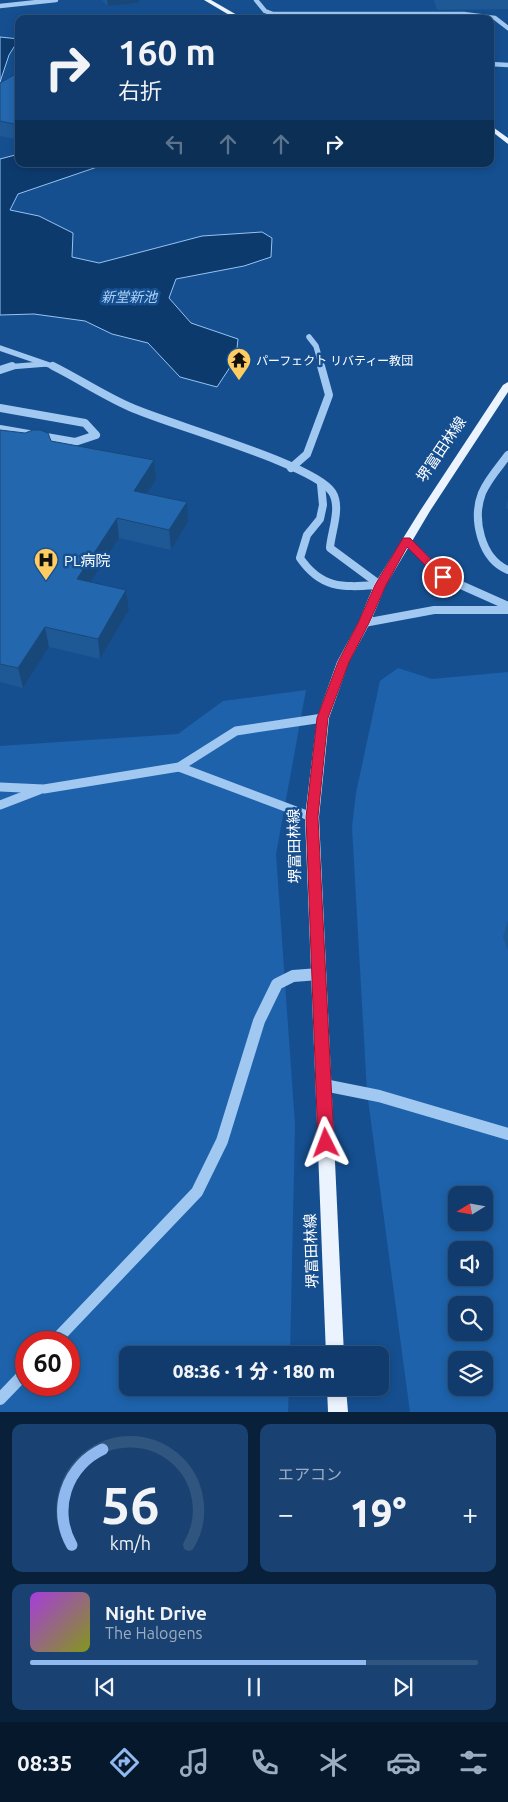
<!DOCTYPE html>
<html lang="ja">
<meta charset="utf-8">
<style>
:root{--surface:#103b6c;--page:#194272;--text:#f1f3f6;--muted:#9cadc2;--line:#30557f;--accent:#90b9f0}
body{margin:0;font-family:Ubuntu,"Noto Sans JP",sans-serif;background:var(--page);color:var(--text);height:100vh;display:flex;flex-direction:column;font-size:19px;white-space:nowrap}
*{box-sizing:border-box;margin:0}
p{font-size:16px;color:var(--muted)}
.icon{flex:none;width:28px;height:28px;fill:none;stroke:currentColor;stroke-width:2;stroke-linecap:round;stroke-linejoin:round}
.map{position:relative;height:1412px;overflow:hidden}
.side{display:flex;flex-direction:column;gap:12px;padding:12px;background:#09203b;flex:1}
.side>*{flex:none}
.banner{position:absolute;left:15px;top:15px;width:479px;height:152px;border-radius:10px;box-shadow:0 2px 8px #0003,0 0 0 1px var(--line);background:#103b6c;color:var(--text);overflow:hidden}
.needle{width:32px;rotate:259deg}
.tools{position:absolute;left:448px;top:1186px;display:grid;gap:10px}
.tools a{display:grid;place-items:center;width:45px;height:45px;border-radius:10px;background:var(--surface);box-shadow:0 2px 8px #0003,0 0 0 1px var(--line);font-size:25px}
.speed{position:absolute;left:15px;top:1331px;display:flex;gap:10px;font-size:25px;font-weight:700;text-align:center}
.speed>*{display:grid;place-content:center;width:65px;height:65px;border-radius:50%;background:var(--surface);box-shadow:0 2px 8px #0003,0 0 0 1px var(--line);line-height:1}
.speed .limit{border:8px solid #d22;background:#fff;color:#111}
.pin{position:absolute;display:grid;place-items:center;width:42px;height:42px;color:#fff;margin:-21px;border:2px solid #fff;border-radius:50%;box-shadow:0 1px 5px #0007}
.me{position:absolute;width:55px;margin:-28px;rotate:357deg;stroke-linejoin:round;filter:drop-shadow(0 0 4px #0008)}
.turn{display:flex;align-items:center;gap:18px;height:105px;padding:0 20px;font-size:22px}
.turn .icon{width:65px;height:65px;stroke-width:2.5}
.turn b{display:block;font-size:35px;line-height:42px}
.lanes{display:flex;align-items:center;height:48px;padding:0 20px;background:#0003;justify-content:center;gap:25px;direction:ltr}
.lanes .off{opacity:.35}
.big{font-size:38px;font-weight:800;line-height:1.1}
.side .widget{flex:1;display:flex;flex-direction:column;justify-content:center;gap:8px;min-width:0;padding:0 18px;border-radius:10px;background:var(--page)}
.side .dial{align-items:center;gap:0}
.dial svg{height:130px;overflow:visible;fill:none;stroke:var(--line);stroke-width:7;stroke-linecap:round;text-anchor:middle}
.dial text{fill:var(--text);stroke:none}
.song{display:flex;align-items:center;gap:15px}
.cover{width:60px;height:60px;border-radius:8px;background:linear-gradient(135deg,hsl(280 70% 55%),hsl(70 70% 35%))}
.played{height:5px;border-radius:2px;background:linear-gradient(90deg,var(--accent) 75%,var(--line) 75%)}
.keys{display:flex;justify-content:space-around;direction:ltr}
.heat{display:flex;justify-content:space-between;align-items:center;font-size:28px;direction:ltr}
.side .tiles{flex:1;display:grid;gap:12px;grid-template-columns:1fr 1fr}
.widget:last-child{grid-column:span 2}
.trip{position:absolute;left:119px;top:1346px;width:270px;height:50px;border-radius:10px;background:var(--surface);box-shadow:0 2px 8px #0003,0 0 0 1px var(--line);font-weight:800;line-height:50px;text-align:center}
.menu{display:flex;height:80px;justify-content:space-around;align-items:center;background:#06182b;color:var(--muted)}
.menu .icon{width:35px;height:35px}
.menu .on{color:var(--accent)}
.menu b{font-size:22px;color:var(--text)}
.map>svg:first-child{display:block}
.green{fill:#1d62aa;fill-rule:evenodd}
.water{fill:#0d3a6d;stroke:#94c4f3}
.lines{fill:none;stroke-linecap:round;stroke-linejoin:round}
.minor-far4{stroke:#a1c8f1;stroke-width:4.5}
.minor-far3{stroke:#a1c8f1;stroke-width:5.5}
.minor-far2{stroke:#a1c8f1;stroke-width:8}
.minor-far1{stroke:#a1c8f1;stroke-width:9}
.minor{stroke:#a1c8f1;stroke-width:12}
.major{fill:#ebf3ff;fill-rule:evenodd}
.wall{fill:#1e5996}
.shaded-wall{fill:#18487a}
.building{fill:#2367af;stroke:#18487a}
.route{fill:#e11d48;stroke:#92132f}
.labels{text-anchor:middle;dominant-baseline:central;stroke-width:5;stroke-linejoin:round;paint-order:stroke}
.far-poi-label{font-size:12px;fill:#fff;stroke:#154f90;text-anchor:start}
.far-water-label{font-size:14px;font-style:italic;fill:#add2f8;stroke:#154f90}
.street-label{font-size:15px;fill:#fff;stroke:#154f90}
.poi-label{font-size:15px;fill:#fff;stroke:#154f90;text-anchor:start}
</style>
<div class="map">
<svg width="508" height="1412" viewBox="0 0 508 1412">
<rect width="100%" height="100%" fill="#154f90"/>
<g class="green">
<path d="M398,668L432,679L508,672V1412H410L367,1092L352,827L356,793L380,681ZM456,1195H484V1222H456ZM456,1250H484V1278H456ZM456,1305H484V1332H456ZM456,1360H484V1388H456Z"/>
<path d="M306,690L276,854L295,1125L290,1355H128V1388H289L288,1412H0V746L178,734L223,701ZM26,1342H69V1385H26Z"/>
</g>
<g class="water">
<polygon points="0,37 19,39 9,55 0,82"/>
<polygon points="19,154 19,164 106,164 18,194 10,210 39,216 73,233 72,257 99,263 202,236 262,232 272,238 271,257 244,266 176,279 169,298 191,323 238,339 236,358 217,387 180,377 148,343 112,334 85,321 34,314 0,315 0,159"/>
</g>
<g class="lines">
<g class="minor-far4">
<polyline points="256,0 265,11 273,14 464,14 495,18 508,28"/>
<polyline points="0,6 56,0"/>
<polyline points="490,64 508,65"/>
</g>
<g class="minor-far3">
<polyline points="309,337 316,346 322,367"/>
<polyline points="0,348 55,367"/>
<polyline points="7,367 45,364"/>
</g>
<g class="minor-far2">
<path d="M53,366C79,379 103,395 130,407C167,424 314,464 332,492C342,507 331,532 330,548L380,585"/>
<polyline points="0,370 12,366"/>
<polyline points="0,408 85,423 96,435 75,442 0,429"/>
<path d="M508,455C499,467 488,479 482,493C472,519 481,559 508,570"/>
<polyline points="291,468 307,454 329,395 321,366"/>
<path d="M321,484L323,505L320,519L307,535L300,558C322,590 344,587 380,585"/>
<polyline points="407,541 443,577 508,606"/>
<polyline points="364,623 434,610 508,610"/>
</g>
<g class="minor-far1">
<polyline points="179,767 312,817"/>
<polyline points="0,787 44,789 179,767 236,731 323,718"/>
<polyline points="0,805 39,790"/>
</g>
<g class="minor">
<polyline points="324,1085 379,1096 508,1134"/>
<polyline points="54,1342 197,1192 222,1141 259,1021 277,984 293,976 319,974"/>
<polyline points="0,1399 26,1372"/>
</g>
<g class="major">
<polygon points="204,0 211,0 244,19 236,19"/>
<polygon points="490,125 508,138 508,144 490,130"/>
<polygon points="508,382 508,392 430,511 386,585 370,623 349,662 329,718 319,817 344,1355 326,1355 305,817 317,718 337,662 358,623 374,585 420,511 503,385"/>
<polygon points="327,1388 346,1388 348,1412 328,1412"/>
</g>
</g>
<g class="wall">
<polygon points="102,0 139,0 139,3 108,6"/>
<polygon points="434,0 508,0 508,9 437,10"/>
<polygon points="19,72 19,140 0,136 0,83"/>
<polygon points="0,430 51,441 156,480 147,493 188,522 171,550 119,538 91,582 126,590 129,610 100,659 49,647 23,688 0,682"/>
<polygon points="508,499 508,509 506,508"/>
<polygon points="508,920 508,951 503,937"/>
</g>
<g class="shaded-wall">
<polygon points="107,0 139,0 139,3 108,6"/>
<polygon points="154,460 156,480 136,510 134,491"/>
<polygon points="187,502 188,522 171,550 169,530"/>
<polygon points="117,518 119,538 80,599 77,579"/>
<polygon points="126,590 129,610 100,659 98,639"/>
<polygon points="45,627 49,647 23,688 18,668"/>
</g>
<g class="building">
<polygon points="19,72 19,125 0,121 0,83"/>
<polygon points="0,430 25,433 33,430 40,430 48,433 51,441 154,460 134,491 187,502 169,530 117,518 77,579 126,590 98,639 45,627 18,668 0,664"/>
</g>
<polygon class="route" points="403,538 410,538 448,577 443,581 440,580 407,547 386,585 369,623 349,662 328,718 318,817 334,1143 332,1149 326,1151 321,1149 318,1143 306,817 317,718 338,662 358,623 375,585"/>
<defs>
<symbol id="temple-pin" viewBox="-11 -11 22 30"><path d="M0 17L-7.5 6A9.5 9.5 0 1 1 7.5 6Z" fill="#ffcc61" stroke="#154f90"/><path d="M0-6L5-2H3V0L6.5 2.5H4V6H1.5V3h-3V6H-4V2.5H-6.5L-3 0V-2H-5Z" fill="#111"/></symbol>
<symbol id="hospital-pin" viewBox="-11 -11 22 30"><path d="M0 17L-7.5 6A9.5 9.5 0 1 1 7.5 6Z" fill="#ffcc61" stroke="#154f90"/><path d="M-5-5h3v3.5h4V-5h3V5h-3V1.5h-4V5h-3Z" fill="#111"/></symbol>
</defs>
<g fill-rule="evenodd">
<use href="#temple-pin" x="225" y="346" width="28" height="38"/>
<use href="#hospital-pin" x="32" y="546" width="28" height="38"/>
</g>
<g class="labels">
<g class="far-poi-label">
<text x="256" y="360">パーフェクト リバティー教団</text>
</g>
<g class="far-water-label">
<text x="129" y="297">新堂新池</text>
</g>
<g class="street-label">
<text transform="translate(441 449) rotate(-56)">堺富田林線</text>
<text transform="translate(294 846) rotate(-91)">堺富田林線</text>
<text transform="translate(311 1251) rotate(-92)">堺富田林線</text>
</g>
<g class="poi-label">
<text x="64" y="560">PL病院</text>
</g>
</g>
</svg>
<div class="tools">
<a><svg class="needle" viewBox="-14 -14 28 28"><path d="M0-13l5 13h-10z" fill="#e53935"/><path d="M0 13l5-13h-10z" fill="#9cadc2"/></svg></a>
<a><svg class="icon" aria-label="sound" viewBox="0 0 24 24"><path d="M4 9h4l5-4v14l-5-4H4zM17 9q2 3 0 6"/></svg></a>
<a><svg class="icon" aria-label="search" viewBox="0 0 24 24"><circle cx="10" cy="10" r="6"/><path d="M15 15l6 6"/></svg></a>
<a><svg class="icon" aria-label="layers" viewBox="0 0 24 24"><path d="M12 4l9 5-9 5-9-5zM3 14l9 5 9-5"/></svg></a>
</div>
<div class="speed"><div class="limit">60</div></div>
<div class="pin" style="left:443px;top:577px;background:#d93025"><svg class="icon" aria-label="arrive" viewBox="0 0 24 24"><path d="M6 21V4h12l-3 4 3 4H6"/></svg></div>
<svg class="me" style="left:326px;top:1143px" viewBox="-20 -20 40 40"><path d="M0-17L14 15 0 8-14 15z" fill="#e11d48" stroke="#fff" stroke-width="4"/></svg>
<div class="trip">08:36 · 1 分 · 180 m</div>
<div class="banner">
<div class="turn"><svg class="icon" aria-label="right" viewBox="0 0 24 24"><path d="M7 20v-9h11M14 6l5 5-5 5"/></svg><div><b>160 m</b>右折</div></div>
<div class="lanes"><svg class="icon off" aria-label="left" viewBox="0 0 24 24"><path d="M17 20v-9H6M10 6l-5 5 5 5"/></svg><svg class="icon off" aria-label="ahead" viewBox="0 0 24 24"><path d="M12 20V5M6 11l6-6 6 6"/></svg><svg class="icon off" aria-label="ahead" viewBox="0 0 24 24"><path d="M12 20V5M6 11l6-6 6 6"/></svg><svg class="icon" aria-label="right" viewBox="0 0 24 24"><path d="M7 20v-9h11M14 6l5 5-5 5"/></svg></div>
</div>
</div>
<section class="side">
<div class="tiles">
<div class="widget dial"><svg viewBox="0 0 100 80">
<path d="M14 69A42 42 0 1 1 86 69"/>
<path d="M14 69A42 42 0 0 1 33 10" stroke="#90b9f0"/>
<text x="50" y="56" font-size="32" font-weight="700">56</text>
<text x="50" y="72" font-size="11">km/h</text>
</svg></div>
<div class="widget"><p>エアコン</p>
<div class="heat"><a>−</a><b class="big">19°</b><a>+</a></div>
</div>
<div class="widget">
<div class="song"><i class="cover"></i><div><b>Night Drive</b><p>The Halogens</p></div></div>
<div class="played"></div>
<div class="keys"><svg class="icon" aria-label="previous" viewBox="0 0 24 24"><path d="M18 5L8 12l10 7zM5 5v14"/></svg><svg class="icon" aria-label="pause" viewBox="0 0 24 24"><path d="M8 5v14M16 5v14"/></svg><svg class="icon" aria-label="next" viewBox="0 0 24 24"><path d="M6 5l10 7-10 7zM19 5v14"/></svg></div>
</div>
</div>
</section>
<nav class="menu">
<b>08:35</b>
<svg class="icon on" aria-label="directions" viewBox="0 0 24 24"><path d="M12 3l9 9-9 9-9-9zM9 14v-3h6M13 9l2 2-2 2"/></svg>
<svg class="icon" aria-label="music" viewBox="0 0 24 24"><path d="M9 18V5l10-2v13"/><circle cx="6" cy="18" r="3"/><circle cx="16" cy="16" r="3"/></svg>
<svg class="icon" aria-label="phone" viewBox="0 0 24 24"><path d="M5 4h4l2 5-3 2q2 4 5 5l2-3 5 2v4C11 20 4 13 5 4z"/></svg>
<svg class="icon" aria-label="climate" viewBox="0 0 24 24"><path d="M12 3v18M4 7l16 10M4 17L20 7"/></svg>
<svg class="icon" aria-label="car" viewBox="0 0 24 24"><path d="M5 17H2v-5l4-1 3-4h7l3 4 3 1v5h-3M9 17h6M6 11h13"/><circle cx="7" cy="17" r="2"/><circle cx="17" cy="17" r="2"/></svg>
<svg class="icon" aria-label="filters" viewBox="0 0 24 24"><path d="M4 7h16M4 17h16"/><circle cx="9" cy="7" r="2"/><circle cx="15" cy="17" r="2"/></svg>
</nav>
